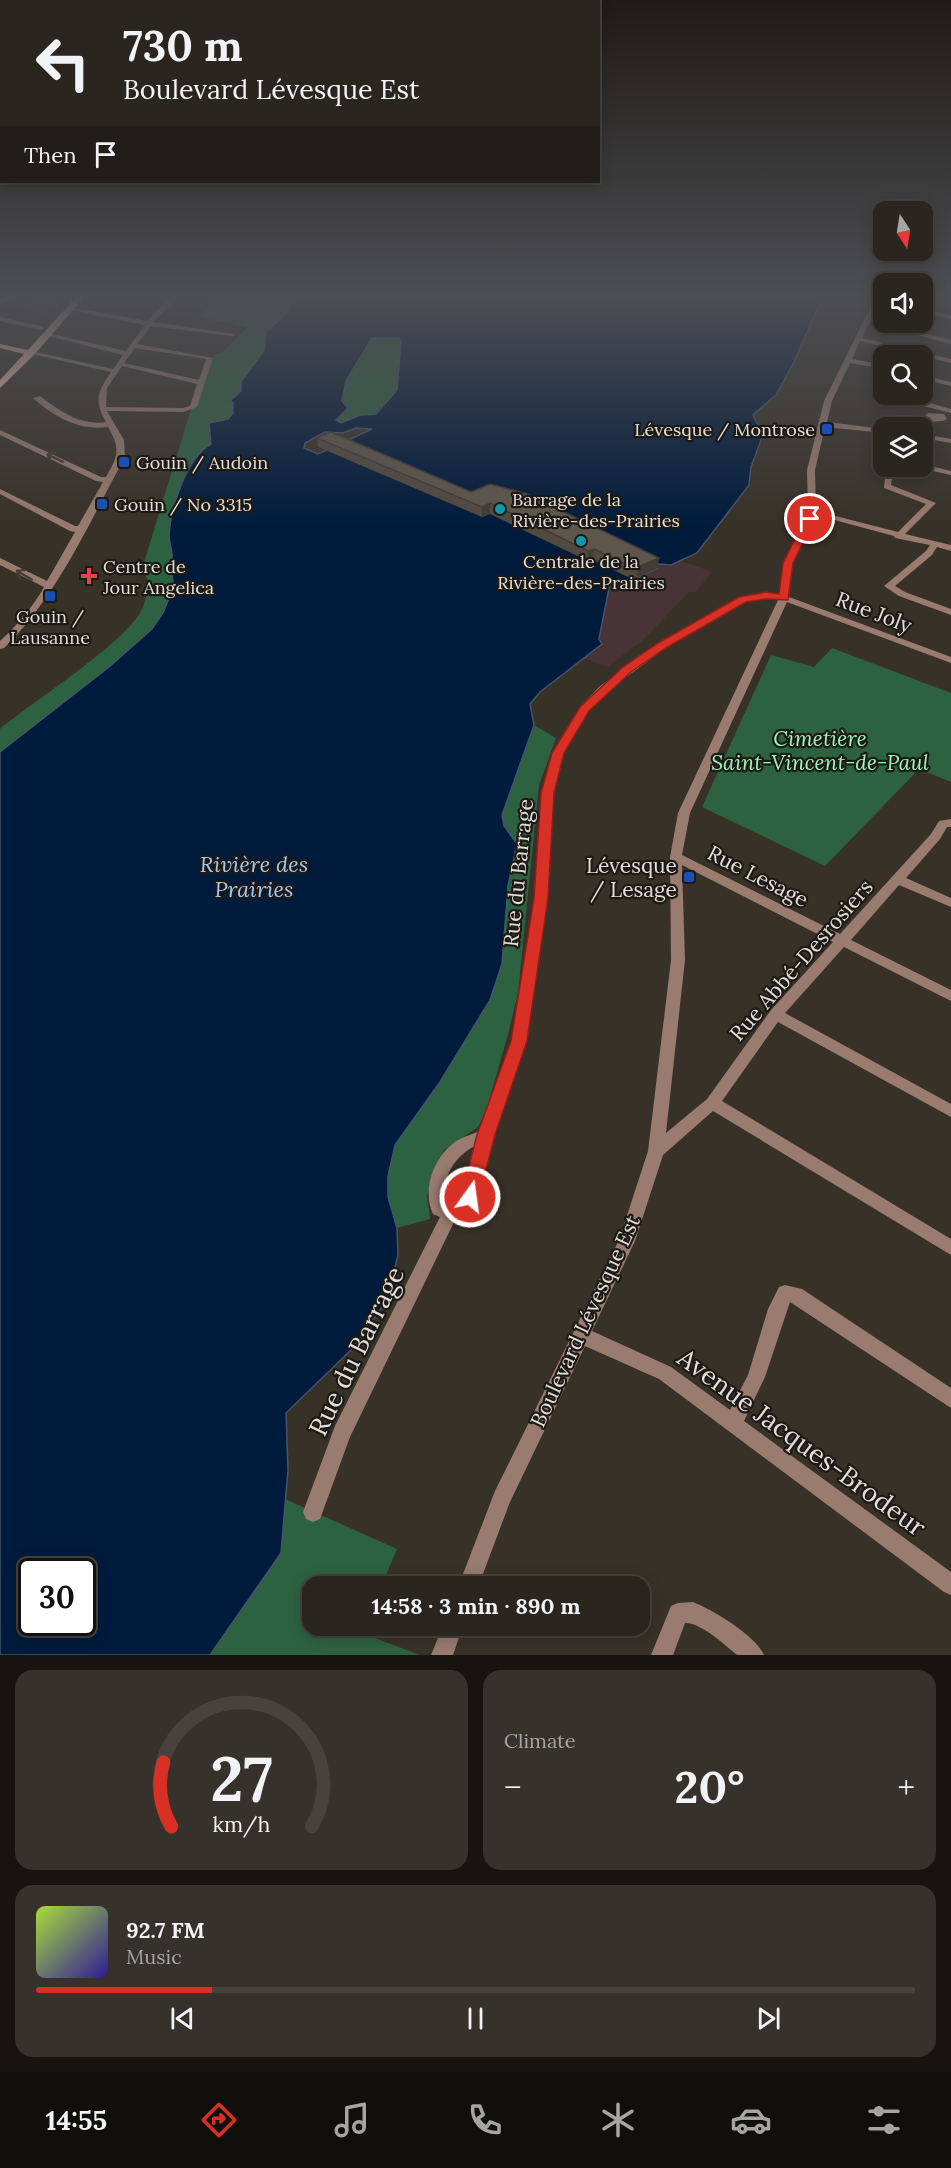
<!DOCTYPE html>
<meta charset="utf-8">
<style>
:root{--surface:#2a251e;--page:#36312b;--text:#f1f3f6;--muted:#a5a5a4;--line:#46423c;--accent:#d93025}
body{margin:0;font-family:Lora,serif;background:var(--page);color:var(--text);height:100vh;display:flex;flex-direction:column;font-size:22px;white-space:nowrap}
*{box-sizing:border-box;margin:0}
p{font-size:20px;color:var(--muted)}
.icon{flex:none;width:33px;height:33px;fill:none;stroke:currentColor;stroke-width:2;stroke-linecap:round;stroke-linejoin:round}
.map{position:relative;height:1655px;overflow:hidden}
.drawer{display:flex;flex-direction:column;gap:15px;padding:15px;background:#171410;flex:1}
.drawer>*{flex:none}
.banner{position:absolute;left:0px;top:0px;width:600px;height:183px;box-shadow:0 3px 15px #0003,0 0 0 2px var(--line);background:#2a251e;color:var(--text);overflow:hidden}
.needle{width:39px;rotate:168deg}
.controls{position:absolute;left:873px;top:201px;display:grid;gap:12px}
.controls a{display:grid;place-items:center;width:60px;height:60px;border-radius:12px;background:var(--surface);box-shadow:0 3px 15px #0003,0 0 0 2px var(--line);font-size:30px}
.speed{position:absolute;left:18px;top:1558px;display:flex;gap:12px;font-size:30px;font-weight:700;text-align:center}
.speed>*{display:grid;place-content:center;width:78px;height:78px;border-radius:50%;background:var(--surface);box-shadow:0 3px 15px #0003,0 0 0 2px var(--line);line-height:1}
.speed .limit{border:3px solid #111;border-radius:9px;background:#fff;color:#111}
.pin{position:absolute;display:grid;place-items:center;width:51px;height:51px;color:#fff;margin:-26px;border:3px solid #fff;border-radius:50%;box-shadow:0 2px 6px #0007}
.me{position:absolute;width:66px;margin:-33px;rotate:14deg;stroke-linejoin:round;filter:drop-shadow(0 0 4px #0008)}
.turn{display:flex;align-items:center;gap:21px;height:126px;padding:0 24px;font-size:27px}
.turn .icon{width:78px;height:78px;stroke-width:2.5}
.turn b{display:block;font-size:42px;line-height:51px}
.then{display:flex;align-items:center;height:57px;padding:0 24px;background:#0003;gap:12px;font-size:22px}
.big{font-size:45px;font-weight:700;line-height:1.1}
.drawer .widget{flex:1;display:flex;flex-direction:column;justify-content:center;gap:9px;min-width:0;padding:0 21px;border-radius:18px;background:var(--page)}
.drawer .dial{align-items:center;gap:0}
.dial svg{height:156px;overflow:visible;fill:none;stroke:var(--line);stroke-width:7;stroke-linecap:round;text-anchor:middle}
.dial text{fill:var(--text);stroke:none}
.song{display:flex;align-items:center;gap:18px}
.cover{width:72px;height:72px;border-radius:9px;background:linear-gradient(135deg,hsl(80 70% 55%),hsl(250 70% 35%))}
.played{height:6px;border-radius:3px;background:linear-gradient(90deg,var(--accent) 20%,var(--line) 20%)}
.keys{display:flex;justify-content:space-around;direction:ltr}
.heat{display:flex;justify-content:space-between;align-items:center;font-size:33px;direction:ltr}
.drawer .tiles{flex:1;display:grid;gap:15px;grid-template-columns:1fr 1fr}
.widget:last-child{grid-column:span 2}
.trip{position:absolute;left:302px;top:1576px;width:348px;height:60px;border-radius:18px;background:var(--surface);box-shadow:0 3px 15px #0003,0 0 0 2px var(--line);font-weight:700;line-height:60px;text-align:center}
.tabs{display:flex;height:96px;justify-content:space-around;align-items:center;background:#110f0c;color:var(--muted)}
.tabs .icon{width:42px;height:42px}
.tabs .selected{color:var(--accent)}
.tabs b{font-size:27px;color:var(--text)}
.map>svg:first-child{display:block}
.built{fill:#45392c}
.industrial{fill:#483336}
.green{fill:#2d6241}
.water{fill:#001b3c;stroke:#44556a;stroke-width:1.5;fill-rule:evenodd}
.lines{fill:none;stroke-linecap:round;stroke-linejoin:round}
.minor{fill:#997b70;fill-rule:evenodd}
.major{fill:#f9c6b4;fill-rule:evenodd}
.wall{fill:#514a41}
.shaded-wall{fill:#423c35}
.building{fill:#5e564c;stroke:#423c35;stroke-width:1.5}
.oneway{stroke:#483b35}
.route{fill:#d93025;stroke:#8d1f18;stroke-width:1.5}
.transit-dot{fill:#1a4fb4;stroke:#1d1915;stroke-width:2}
.culture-dot{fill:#0f9aa8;stroke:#1d1915;stroke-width:2}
.health-dot{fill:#e0444e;stroke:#1d1915;stroke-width:2}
.labels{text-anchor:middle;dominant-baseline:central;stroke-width:4.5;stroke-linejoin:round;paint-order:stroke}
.far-poi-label{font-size:18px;fill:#e2ddd7;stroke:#1d1915;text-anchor:start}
.street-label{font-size:21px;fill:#e2ddd7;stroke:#1d1915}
.park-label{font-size:21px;font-style:italic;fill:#99f6ba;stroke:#1d1915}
.poi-label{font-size:21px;fill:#e2ddd7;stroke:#1d1915;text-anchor:end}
.water-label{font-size:22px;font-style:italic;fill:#a1c7f2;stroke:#1d1915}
.near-street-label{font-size:26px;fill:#e2ddd7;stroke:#1d1915}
</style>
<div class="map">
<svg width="951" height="1655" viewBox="0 0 951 1655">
<rect width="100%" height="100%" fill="#383128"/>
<polygon class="built" points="44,296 61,296 34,324 11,318 32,310 20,307"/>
<polygon class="industrial" points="680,560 712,572 696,592 689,592 641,642 607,667 583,658 602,644 599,639 610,583 630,578 659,564 671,565"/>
<g class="green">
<path d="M181,296H297L279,322L266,332L264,350L242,391L230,401L233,403V413C225,423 217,421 209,434L211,444C186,458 171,507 169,535C169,543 173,551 172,559C172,570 171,576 174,586L163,613L152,629L109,667L0,752V729C32,702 127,642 142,609C146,601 147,591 149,582L142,569L191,409L213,356L224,351L248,327L198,317L218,300Z"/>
<path d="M372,338H399C403,348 401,382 396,392C391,401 379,404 376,414H365L341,423L336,420L346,412C334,381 363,364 372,338Z"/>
<polygon points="832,648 951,693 951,782 919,769 825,866 702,807 771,655 814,667"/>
<polygon points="534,725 556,738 539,785 518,993 508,1034 486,1112 478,1127 444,1150 433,1176 427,1196 430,1219 397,1228 388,1197 388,1176 395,1145 440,1082 508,886 517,845 504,826 502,815"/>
<polygon points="285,1499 397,1549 381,1587 312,1587 312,1626 365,1626 362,1633 420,1655 210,1655 281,1553"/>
</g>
<path class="water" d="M297,296H823L794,362L776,395L753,415L763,435L751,467L749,485L697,553L671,565L659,564L655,568H658L637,578L610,583L599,639L602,644L540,692L530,704L534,725L502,815L504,826L517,844L508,886L502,964L490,1000L440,1082L395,1145L388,1176V1197L397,1228L398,1255L387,1300L352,1349L286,1413L288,1470L281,1553L210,1655H0V752L109,667L152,629L163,613L174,586C171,576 172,570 172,559C173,551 169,543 169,535C171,507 186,458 211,444L209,423L228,419L233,413V403L230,401L241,391V382L264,350L266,332L286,314ZM372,338H399L401,342L397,390L376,414L360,415L341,423L336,420L348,408L342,401L346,381ZM356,428L372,429L318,454L304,448L305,443L325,432L343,433ZM32,1572H82V1623H32Z"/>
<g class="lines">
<g class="minor">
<polygon points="10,296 19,296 0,304 0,300"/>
<path d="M173,296H180L153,322L235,334L232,336L151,326L137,344L213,358L197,407L183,412L107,411L124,440L125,457C90,521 57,597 4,648L0,649V641C17,625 33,607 44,587L0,565V558L47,581L75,532L70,531L0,494V489L75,526H78L103,482L96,481L0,435V430L101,477H106C118,456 121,449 108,427C80,431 54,417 33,398L40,396C60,411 80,426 106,422C94,401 97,392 111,372L28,353L31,351L113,369L123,355L45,335L48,333L126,351L145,325L71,310L69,307L147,321L153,314ZM135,348L206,359L199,380L124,363ZM122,366L197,384L190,406L183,408L106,407L107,388Z"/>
<path d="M876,296H882L862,338L951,359V363L860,341L852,359L884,365V369L850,363L832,401L827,422L884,429V433L825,427L815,470L816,511L898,532L926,504L884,488L886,466H894L891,485L936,503L905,534L951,545V551L937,547L932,555L895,586L905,592L951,609V615L899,596L884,586L926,551L930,545L895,538L894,536L816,515L793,563L789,597L951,657V663L787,602L690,813L682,855L840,934L931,834L939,821L951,819V827H947L940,839L906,878L951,898V907L899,885L851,940L951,990V1001L844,947L785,1013L951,1104V1117L778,1022L722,1101L951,1239V1255L713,1111L663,1155L635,1241L592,1331L671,1367L730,1410L748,1375L768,1309L779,1287L785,1285L802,1289L951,1388V1408L790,1302L765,1377L744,1421L951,1572V1595L944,1592L659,1379L585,1346L510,1502L478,1587H458L495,1491L619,1240L648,1151L671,960L670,857L678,813L778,600L766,599L746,602L666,648L607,691L588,711L564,753L554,793L547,898L526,1041L494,1135L478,1197L466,1217L455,1220L350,1437L320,1519L313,1522L306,1519L303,1512L335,1426L440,1217L433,1214C421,1189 435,1154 458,1140C465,1136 473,1134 480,1131L512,1041L535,898L542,793L552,753L580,707L599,687L658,644L740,598L766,593L780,595L783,563L808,514L807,470L824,401ZM682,865L833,942L771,1010L707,1099L666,1133L685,960ZM475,1146L463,1195L455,1206L446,1204C440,1181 453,1157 475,1146Z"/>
<polygon points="925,296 931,296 926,309 951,315 951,319 925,313 922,315 922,303"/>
<polygon points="0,317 41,326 44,328 41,330 0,321"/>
<polygon points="922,321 923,322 920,332 951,340 951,344 914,334 917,322"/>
<polygon points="922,375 951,382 951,386 922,379"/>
<polygon points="907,394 914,394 914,399 919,400 951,409 951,413 908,402"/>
<polygon points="928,413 944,414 947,419 943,421 927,422 924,417"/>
<polygon points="922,434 951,439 951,443 922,438"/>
<polygon points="922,464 951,471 951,475 919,468 922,466"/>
<path d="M693,1602C713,1610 755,1635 764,1655H737C725,1645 700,1622 685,1623L673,1655H651L671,1606L678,1603Z"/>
<polygon points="443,1626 463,1626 453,1655 431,1655"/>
</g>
<polygon class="major" points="77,296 85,296 34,355 0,388 0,380 24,354 0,348 0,344 28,350"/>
</g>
<polygon class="wall" points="317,438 471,492 658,568 637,578 630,578 593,560 588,561 490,514 482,517 318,447"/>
<g class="shaded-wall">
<polygon points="490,503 490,514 482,517 482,507"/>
<polygon points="594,549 593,560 588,561 588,551"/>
<polygon points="659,558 658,568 637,578 638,567"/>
</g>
<polygon class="building" points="331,432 471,492 490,484 527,494 659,558 638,567 631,567 594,549 588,551 490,503 482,507 317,438"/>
<defs><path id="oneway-shaft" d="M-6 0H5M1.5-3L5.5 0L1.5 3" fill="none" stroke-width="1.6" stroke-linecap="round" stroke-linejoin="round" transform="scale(1.5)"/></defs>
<g class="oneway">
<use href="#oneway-shaft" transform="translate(55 458) rotate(-155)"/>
<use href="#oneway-shaft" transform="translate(24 575) rotate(-150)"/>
</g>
<linearGradient id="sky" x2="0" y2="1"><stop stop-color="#1f1b16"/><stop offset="0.56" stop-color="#4d4e53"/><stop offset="1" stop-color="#4d4e53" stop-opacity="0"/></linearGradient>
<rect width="951" height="528" fill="url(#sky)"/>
<polygon class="route" points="806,517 815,519 793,563 788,600 766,599 746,602 666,648 631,672 589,711 564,753 554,793 548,898 527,1041 495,1135 479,1197 476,1203 470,1205 463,1203 461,1197 477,1135 511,1041 534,898 541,793 552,753 580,707 623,667 658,643 739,597 766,592 779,594 783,563"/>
<g class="transit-dot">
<rect x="821" y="423" width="12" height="12" rx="3"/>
<rect x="118" y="456" width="12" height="12" rx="3"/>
<rect x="96" y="498" width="12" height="12" rx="3"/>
<rect x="44" y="590" width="12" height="12" rx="3"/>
<rect x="683" y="871" width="12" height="12" rx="3"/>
</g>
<g class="culture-dot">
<circle cx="500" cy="509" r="6"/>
<circle cx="581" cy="541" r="6"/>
</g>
<path class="health-dot" d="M86 567h6v6h6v6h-6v6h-6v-6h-6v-6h6z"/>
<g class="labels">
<g class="far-poi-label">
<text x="815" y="429" text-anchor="end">Lévesque / Montrose</text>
<text x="136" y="462">Gouin / Audoin</text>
<text x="512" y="499">Barrage de la<tspan x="512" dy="21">Rivière-des-Prairies</tspan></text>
<text x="114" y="504">Gouin / No 3315</text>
<text x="581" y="561" text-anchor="middle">Centrale de la<tspan x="581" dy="21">Rivière-des-Prairies</tspan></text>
<text x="103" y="566">Centre de<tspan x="103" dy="21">Jour Angelica</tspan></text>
<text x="50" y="616" text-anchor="middle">Gouin /<tspan x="50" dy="21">Lausanne</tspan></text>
</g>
<g class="street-label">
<text transform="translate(874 612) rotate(21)">Rue Joly</text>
<text transform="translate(518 873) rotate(-84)">Rue du Barrage</text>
<text transform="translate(758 876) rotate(27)">Rue Lesage</text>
<text transform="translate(801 960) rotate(-49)">Rue Abbé-Desrosiers</text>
<text transform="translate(585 1321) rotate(-65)">Boulevard Lévesque Est</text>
</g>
<g class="park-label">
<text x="820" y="738">Cimetière<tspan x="820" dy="24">Saint-Vincent-de-Paul</tspan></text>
</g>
<g class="poi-label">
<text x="677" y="865">Lévesque<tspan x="677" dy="24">/ Lesage</tspan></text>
</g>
<g class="water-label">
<text x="254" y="864">Rivière des<tspan x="254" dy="25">Prairies</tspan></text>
</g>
<g class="near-street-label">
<text transform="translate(356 1351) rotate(-64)">Rue du Barrage</text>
<text transform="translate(802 1442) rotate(36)">Avenue Jacques-Brodeur</text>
</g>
</g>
</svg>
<div class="controls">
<a><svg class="needle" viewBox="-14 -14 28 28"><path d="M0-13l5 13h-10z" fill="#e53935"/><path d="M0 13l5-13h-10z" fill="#a5a5a4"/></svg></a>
<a><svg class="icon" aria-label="sound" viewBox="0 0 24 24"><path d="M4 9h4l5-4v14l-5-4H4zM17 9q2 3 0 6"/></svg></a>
<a><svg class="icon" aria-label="search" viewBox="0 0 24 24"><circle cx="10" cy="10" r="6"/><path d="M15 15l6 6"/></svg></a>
<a><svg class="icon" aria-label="layers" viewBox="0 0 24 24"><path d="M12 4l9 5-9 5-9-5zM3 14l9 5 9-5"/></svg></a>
</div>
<div class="speed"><div class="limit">30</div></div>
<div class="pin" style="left:810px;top:519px;background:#d93025"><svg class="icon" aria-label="arrive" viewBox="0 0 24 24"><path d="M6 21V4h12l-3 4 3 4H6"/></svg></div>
<svg class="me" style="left:470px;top:1197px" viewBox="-20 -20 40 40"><circle r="17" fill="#d93025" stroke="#fff" stroke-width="3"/><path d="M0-11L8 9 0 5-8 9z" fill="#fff"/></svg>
<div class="trip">14:58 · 3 min · 890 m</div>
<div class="banner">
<div class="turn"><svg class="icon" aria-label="left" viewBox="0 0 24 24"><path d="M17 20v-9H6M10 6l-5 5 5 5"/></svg><div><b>730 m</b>Boulevard Lévesque Est</div></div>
<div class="then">Then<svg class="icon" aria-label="arrive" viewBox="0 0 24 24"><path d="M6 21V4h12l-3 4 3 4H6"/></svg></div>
</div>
</div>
<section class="drawer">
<div class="tiles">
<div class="widget dial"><svg viewBox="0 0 100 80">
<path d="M14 69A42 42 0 1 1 86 69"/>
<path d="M14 69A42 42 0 0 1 10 36" stroke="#d93025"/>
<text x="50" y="56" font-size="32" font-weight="700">27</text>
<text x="50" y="72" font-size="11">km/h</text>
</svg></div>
<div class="widget"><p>Climate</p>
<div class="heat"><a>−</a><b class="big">20°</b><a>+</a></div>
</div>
<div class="widget">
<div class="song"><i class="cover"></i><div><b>92.7 FM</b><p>Music</p></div></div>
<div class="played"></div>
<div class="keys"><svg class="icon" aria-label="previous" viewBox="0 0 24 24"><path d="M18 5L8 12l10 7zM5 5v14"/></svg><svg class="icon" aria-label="pause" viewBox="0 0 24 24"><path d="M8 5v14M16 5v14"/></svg><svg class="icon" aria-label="next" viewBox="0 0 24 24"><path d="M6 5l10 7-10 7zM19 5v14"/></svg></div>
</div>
</div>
</section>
<nav class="tabs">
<b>14:55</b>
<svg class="icon selected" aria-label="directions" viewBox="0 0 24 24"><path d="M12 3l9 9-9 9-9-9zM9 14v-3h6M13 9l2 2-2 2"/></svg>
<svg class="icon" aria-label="music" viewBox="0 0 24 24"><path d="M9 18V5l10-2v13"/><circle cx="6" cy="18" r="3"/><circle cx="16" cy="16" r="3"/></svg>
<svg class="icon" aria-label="phone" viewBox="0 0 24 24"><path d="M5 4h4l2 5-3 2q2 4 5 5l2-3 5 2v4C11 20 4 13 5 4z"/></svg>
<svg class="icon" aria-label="climate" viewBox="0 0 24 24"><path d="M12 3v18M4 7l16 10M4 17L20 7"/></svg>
<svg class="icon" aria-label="car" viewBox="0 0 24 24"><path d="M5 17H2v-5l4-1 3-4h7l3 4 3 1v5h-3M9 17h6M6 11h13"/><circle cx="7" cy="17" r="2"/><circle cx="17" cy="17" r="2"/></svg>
<svg class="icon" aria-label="filters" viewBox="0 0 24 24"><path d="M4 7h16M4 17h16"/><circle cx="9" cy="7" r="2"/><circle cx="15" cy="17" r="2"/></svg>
</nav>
